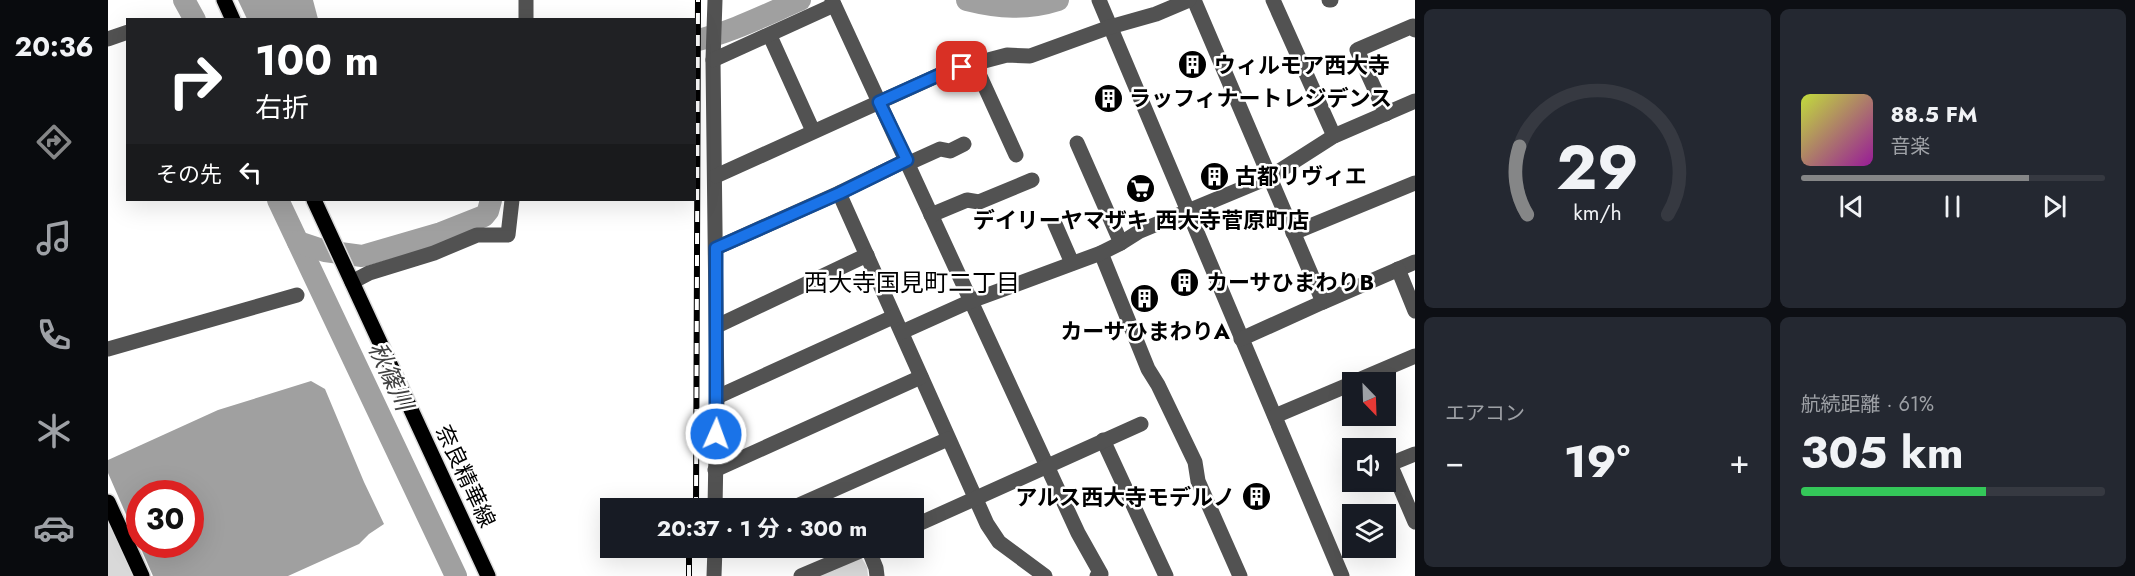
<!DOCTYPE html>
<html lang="ja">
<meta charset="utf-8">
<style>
:root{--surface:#171b24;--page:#242831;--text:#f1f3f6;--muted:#9ea1a6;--line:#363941;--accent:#858687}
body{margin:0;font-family:Jost,"Noto Sans JP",sans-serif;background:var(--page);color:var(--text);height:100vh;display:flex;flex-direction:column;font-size:22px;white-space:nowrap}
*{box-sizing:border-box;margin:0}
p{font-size:20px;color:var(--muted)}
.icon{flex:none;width:33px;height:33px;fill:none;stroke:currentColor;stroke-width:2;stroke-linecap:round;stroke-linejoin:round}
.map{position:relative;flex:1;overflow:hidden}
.sheet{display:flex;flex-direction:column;gap:9px;padding:9px;background:#0d0f14;width:720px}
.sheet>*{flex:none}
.banner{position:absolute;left:18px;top:18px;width:570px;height:183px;border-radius:0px;box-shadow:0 6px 24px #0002;background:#202124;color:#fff;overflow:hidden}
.needle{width:39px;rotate:157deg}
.controls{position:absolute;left:1234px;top:372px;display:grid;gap:12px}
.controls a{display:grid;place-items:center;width:54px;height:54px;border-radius:0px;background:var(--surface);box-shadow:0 6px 24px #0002;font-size:30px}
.speed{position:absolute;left:18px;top:480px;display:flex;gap:12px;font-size:30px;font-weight:700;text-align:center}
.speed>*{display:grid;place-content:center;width:78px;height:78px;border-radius:50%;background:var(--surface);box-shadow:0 6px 24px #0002;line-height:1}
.speed .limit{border:9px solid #d22;background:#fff;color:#111}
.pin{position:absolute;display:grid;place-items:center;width:51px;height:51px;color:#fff;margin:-26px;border-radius:12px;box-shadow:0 3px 9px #0006}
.me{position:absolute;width:66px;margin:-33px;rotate:2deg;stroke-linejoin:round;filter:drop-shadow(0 0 4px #0008)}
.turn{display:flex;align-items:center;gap:21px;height:126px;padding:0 30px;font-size:27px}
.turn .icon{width:78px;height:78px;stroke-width:2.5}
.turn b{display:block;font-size:42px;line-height:51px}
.then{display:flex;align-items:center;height:57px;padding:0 30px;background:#0003;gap:12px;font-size:22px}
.big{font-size:45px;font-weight:700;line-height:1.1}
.sheet .card{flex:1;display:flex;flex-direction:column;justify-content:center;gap:9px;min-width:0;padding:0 21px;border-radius:9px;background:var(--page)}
.sheet .dial{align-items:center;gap:0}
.dial svg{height:156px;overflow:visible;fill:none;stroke:var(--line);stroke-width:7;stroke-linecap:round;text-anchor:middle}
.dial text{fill:var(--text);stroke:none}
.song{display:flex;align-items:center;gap:18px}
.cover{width:72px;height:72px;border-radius:9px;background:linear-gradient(135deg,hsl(70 70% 55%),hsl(300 70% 35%))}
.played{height:6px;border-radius:3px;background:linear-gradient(90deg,var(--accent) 75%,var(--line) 75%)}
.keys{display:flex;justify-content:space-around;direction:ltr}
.heat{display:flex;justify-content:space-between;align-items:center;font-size:33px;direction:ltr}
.charge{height:9px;border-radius:4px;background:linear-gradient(90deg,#34c759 61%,var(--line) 0)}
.sheet .tiles{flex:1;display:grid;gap:9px;grid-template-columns:repeat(2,1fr)}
.trip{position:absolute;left:492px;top:498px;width:324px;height:60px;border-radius:0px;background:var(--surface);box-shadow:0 6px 24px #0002;font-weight:700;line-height:60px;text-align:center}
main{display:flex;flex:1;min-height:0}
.tabs{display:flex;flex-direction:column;width:108px;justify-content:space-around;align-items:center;background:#090b0e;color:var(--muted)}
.tabs .icon{width:42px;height:42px}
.tabs .current{color:var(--accent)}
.tabs b{font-size:27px;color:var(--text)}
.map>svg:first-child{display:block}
.green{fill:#d9d9d9}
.water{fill:#a0a0a0;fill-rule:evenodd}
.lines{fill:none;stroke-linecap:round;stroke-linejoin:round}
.river{stroke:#a0a0a0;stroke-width:22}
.major-casing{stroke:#dbdbdb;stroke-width:18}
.minor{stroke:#525252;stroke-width:15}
.major{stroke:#000;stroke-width:15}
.rail-casing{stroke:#000;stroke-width:6}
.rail{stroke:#fff;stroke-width:4;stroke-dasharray:11;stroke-linecap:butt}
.route-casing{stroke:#114b97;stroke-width:15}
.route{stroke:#1a73e8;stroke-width:10}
.labels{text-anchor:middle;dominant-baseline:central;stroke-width:5;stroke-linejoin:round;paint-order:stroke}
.poi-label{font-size:22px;font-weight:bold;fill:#000;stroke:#fff;text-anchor:start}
.street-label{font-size:22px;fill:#000;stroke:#fff}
.neighbourhood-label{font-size:24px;fill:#000;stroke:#fff}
.water-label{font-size:24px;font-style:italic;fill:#414141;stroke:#fff}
</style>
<main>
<nav class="tabs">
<b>20:36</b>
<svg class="icon current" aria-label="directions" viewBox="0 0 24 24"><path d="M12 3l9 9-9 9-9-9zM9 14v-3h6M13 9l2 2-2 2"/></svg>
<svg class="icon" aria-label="music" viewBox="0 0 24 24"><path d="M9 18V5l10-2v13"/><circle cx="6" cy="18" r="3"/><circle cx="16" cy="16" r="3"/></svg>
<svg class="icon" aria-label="phone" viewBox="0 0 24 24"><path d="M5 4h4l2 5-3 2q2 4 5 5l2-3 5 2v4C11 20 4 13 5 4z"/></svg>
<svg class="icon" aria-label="climate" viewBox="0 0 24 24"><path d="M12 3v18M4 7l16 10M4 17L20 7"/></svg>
<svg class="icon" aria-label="car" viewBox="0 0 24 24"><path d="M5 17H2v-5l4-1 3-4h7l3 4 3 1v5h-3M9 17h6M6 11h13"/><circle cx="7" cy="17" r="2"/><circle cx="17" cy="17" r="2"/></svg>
</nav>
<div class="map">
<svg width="1307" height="576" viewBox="0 0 1307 576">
<rect width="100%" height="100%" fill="#fff"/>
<g class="green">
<polygon points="0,517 21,568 25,576 0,576"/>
<polygon points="753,557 759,567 760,576 709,576"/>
</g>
<g class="water">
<polygon points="130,0 205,0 210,19 139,19"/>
<path d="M203,381L217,389L256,482L276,524L261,534L251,544L180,576H45L0,473V460L110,410ZM32,494H82V544H32Z"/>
</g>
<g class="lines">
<g class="river">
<polyline points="76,0 87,20"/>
<path d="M859,0C891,8 919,10 950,0"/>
<path d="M586,41C624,32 657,15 692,0"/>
<polyline points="170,200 348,576"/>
<polyline points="190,242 217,251 254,256 333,233 376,216 380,211 383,200"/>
</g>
<defs>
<g id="major">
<polyline points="116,0 125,20"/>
<polyline points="206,200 380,576"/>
<polyline points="0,502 34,576"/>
</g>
</defs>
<use href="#major" class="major-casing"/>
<g class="minor">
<polyline points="607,0 605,60 609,397 607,508"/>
<polyline points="724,0 939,466 970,533 993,574 989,576"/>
<polyline points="991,0 1234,576"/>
<polyline points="1086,0 1215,302 1307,262"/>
<polyline points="1165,0 1226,136"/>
<polyline points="1221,0 1223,0"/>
<polyline points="418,20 418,0"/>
<polyline points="662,36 705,131"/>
<polyline points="0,39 20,32"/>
<polyline points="605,60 726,5"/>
<polyline points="866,63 908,155"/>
<polyline points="1278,114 1249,50 1305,26 1307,30"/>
<polyline points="969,143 1013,243"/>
<polyline points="801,163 832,149 842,151 856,144"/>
<polyline points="608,176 842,70 899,55 922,56 1002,27 1048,14 1081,0"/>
<polyline points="731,193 879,524 891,542 937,576"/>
<polyline points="823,215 859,200 871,202 924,180"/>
<polyline points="947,224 964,263"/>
<polyline points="1185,233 1307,183"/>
<polyline points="608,248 731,193 799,160"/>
<polyline points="993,253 1040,369 1050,385 1087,462 1090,481 1132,576"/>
<polyline points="1290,269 1307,311"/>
<polyline points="244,282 261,273 326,253 369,235 400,235 404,200"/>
<polyline points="609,326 759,255"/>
<polyline points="794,332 863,301 993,253 1013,243 1032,231 1162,177 1226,136 1307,101"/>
<polyline points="1133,339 1215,302"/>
<polyline points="0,349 189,295"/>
<polyline points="1246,382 1307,356"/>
<polyline points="609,397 785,317"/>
<polyline points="1167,416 1245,383"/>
<polyline points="995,440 1058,576"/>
<polyline points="1307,454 1282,464 1307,522"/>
<polyline points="607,470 813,377"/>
<polyline points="684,508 840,439"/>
<polyline points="806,526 1033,424"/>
<polyline points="760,548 768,568 769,576"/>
<polyline points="606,576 607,548"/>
<polyline points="693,576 759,548"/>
</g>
<use href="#major" class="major"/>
<defs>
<g id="rail">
<polyline points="588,508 590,0"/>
<polyline points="581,576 581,548"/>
</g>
</defs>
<use href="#rail" class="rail-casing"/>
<use href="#rail" class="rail"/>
</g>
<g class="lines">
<defs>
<polyline id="route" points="608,434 608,248 732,193 799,160 771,102 842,70 854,67"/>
</defs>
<use href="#route" class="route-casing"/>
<use href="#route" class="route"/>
</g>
<defs>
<symbol id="building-disc" viewBox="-11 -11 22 22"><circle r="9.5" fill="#000" stroke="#fff"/><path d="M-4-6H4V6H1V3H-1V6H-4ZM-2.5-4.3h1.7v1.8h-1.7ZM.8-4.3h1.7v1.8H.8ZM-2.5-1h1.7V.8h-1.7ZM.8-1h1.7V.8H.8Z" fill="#fff"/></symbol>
<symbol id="supermarket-disc" viewBox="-11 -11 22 22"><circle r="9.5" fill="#000" stroke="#fff"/><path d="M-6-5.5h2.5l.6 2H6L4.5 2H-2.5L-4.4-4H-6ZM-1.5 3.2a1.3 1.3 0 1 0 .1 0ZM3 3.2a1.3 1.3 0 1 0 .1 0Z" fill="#fff"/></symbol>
</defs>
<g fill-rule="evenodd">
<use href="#building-disc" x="1068" y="48" width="33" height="33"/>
<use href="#building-disc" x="984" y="82" width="33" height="33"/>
<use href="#building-disc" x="1090" y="160" width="33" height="33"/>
<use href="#supermarket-disc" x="1016" y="172" width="33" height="33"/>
<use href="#building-disc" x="1060" y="266" width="33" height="33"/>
<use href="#building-disc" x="1020" y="282" width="33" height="33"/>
<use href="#building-disc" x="1132" y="480" width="33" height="33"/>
</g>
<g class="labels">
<g class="poi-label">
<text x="1106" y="65">ウィルモア西大寺</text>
<text x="1021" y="98">ラッフィナートレジデンス</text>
<text x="1127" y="176">古都リヴィエ</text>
<text x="1033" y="220" text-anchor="middle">デイリーヤマザキ 西大寺菅原町店</text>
<text x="1098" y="282">カーサひまわりB</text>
<text x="1037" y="331" text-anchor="middle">カーサひまわりA</text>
<text x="1127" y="497" text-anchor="end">アルス西大寺モデルノ</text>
</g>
<g class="street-label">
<text transform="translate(358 476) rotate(65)">奈良精華線</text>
</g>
<g class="neighbourhood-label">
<text x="804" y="282">西大寺国見町二丁目</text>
</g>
<g class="water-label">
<text transform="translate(283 376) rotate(65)">秋篠川</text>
</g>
</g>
</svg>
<div class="controls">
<a><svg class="needle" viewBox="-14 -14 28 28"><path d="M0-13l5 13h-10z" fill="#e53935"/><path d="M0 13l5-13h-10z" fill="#9ea1a6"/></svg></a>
<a><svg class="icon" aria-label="sound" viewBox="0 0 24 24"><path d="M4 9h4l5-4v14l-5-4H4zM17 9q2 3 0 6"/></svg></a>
<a><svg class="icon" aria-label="layers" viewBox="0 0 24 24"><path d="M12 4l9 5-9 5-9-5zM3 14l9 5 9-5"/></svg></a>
</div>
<div class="speed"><div class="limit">30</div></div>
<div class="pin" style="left:854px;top:67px;background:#d93025"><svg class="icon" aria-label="arrive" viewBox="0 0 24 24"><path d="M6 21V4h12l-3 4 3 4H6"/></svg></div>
<svg class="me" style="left:608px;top:434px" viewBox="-20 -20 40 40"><circle r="17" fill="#1a73e8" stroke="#fff" stroke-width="3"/><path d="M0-11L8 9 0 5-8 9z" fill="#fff"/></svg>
<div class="trip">20:37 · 1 分 · 300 m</div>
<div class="banner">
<div class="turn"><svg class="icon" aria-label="right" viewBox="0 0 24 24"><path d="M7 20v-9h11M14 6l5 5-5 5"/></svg><div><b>100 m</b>右折</div></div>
<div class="then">その先<svg class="icon" aria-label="left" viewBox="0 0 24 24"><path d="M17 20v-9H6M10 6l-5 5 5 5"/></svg></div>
</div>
</div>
<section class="sheet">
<div class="tiles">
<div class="card dial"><svg viewBox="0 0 100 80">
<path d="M14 69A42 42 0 1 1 86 69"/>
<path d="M14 69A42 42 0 0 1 10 34" stroke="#858687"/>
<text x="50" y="56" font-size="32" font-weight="700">29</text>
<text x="50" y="72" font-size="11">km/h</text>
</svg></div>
<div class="card">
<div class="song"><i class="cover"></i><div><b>88.5 FM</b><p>音楽</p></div></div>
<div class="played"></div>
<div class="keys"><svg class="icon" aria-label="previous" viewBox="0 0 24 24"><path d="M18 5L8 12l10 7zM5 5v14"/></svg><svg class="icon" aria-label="pause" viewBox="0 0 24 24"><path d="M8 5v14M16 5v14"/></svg><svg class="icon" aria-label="next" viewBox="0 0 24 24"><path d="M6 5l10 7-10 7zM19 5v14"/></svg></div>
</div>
<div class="card"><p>エアコン</p>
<div class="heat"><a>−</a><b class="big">19°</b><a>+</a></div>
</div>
<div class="card"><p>航続距離 · 61%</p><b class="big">305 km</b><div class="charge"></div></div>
</div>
</section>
</main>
